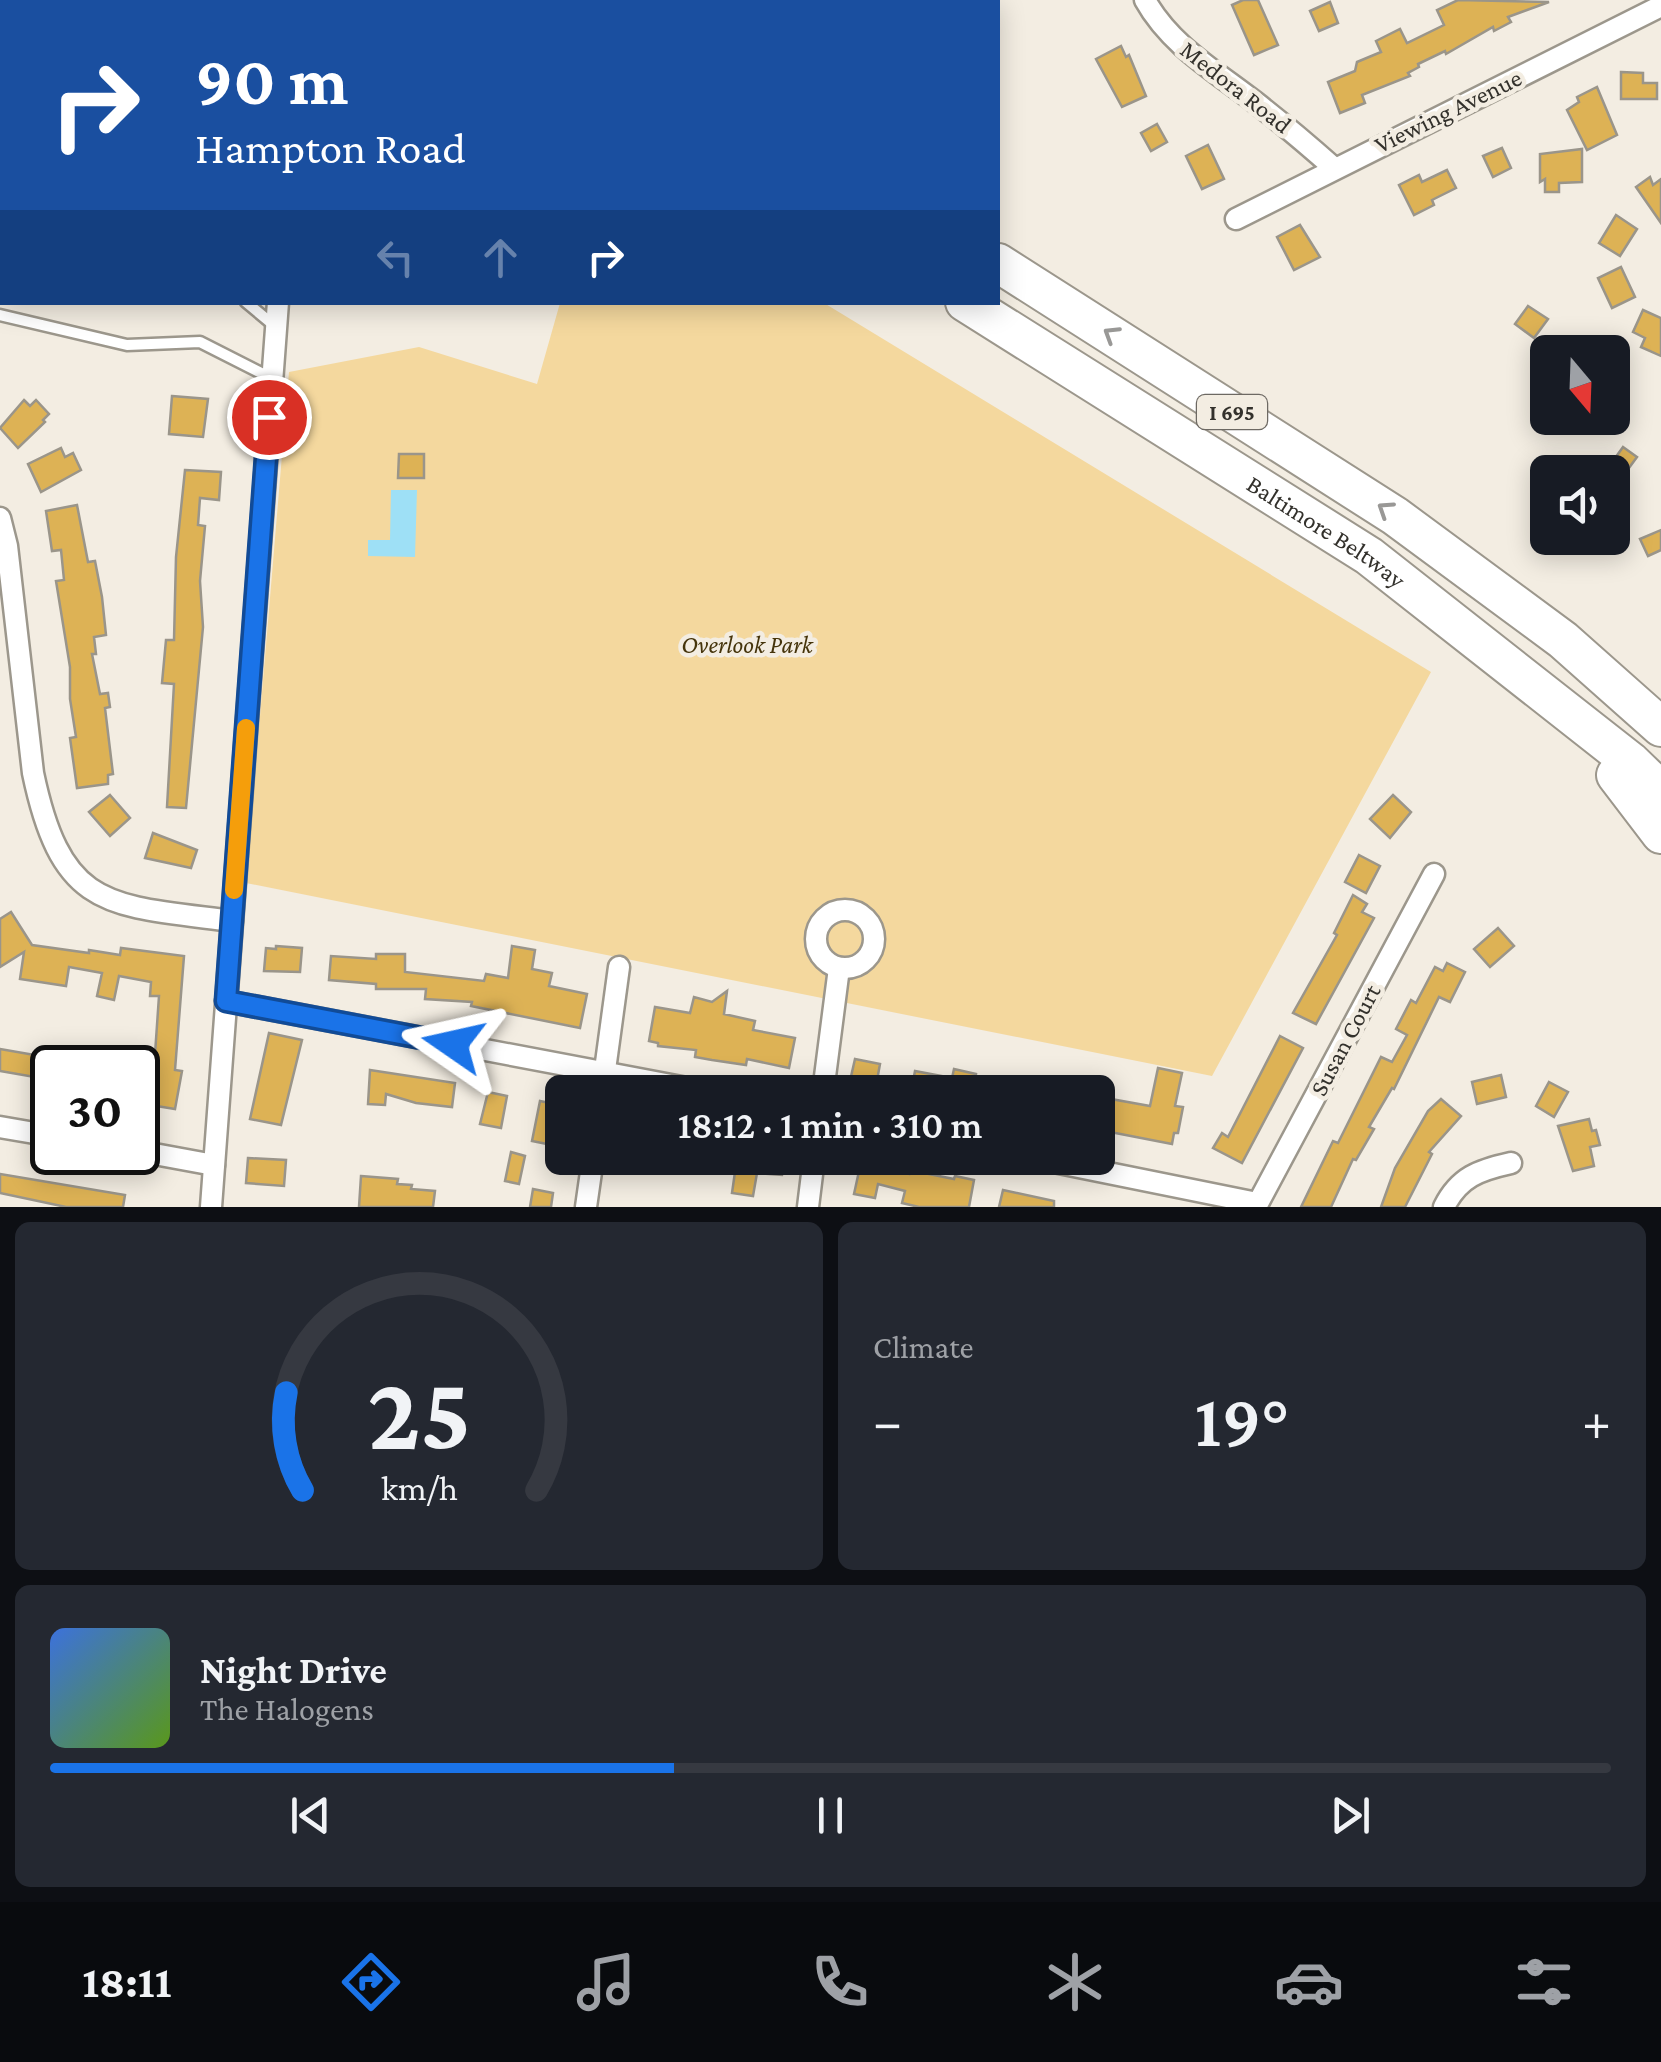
<!DOCTYPE html>
<meta charset="utf-8">
<style>
:root{--surface:#171b24;--page:#242831;--text:#f1f3f6;--muted:#9ea1a6;--line:#363941;--accent:#1a73e8}
body{margin:0;font-family:"Crimson Pro",serif;background:var(--page);color:var(--text);height:100vh;display:flex;flex-direction:column;font-size:38px;white-space:nowrap}
*{box-sizing:border-box;margin:0}
p{font-size:32px;color:var(--muted)}
.icon{flex:none;width:55px;height:55px;fill:none;stroke:currentColor;stroke-width:2;stroke-linecap:round;stroke-linejoin:round}
.map{position:relative;height:1207px;overflow:hidden}
.side{display:flex;flex-direction:column;gap:15px;padding:15px;background:#0d0f14;flex:1}
.side>*{flex:none}
.guide{position:absolute;left:0px;top:0px;width:1000px;height:305px;box-shadow:0 5px 25px #0003;background:#1a4fa0;color:#fff;overflow:hidden}
.needle{width:65px;rotate:161deg}
.controls{position:absolute;left:1530px;top:335px;display:grid;gap:20px}
.controls a{display:grid;place-items:center;width:100px;height:100px;border-radius:15px;background:var(--surface);box-shadow:0 5px 25px #0003;font-size:50px}
.speed{position:absolute;left:30px;top:1045px;display:flex;gap:20px;font-size:50px;font-weight:700;text-align:center}
.speed>*{display:grid;place-content:center;width:130px;height:130px;border-radius:50%;background:var(--surface);box-shadow:0 5px 25px #0003;line-height:1}
.speed .limit{border:5px solid #111;border-radius:15px;background:#fff;color:#111}
.pin{position:absolute;display:grid;place-items:center;width:85px;height:85px;color:#fff;margin:-42px;border:5px solid #fff;border-radius:50%;box-shadow:0 2px 10px #0007}
.me{position:absolute;width:110px;margin:-55px;rotate:281deg;stroke-linejoin:round;filter:drop-shadow(0 0 8px #0008)}
.turn{display:flex;align-items:center;gap:35px;height:210px;padding:0 30px;font-size:45px}
.turn .icon{width:130px;height:130px;stroke-width:2.5}
.turn b{display:block;font-size:70px;line-height:85px}
.lanes{display:flex;align-items:center;height:95px;padding:0 30px;background:#0003;justify-content:center;gap:50px;direction:ltr}
.lanes .off{opacity:.35}
.big{font-size:75px;font-weight:600;line-height:1.1}
.side .tile{flex:1;display:flex;flex-direction:column;justify-content:center;gap:15px;min-width:0;padding:0 35px;border-radius:15px;background:var(--page)}
.side .dial{align-items:center;gap:0}
.dial svg{height:260px;overflow:visible;fill:none;stroke:var(--line);stroke-width:7;stroke-linecap:round;text-anchor:middle}
.dial text{fill:var(--text);stroke:none}
.song{display:flex;align-items:center;gap:30px}
.cover{width:120px;height:120px;border-radius:15px;background:linear-gradient(135deg,hsl(220 70% 55%),hsl(90 70% 35%))}
.played{height:10px;border-radius:5px;background:linear-gradient(90deg,var(--accent) 40%,var(--line) 40%)}
.keys{display:flex;justify-content:space-around;direction:ltr}
.heat{display:flex;justify-content:space-between;align-items:center;font-size:55px;direction:ltr}
.side .tiles{flex:1;display:grid;gap:15px;grid-template-columns:1fr 1fr}
.tile:last-child{grid-column:span 2}
.trip{position:absolute;left:545px;top:1075px;width:570px;height:100px;border-radius:15px;background:var(--surface);box-shadow:0 5px 25px #0003;font-weight:600;line-height:100px;text-align:center}
.menu{display:flex;height:160px;justify-content:space-around;align-items:center;background:#090b0e;color:var(--muted)}
.menu .icon{width:70px;height:70px}
.menu .selected{color:var(--accent)}
.menu b{font-size:45px;color:var(--text)}
.map>svg:first-child{display:block}
.green{fill:#f4d89e}
.water{fill:#9ee0f6}
.building{fill:#ddb255;stroke:#9a958a;stroke-width:2.5}
.lines{fill:none;stroke-linecap:round;stroke-linejoin:round}
.lane-casing{stroke:#9c978c;stroke-width:15}
.street-casing{stroke:#9c978c;stroke-width:25}
.highway-casing{stroke:#9c978c;stroke-width:42}
.lane{stroke:#fff;stroke-width:10}
.street{stroke:#fff;stroke-width:20}
.highway{stroke:#fff;stroke-width:38}
.oneway{stroke:#999896}
.route-casing{stroke:#114b97;stroke-width:25}
.route{stroke:#1a73e8;stroke-width:18}
.slow{stroke:#f59e0b;stroke-width:18}
.labels{text-anchor:middle;dominant-baseline:central;stroke-width:9;stroke-linejoin:round;paint-order:stroke}
.shield{fill:#f3ede2;stroke:#6d6963;stroke-width:2.5}
.shield-label{font-size:22px;font-weight:bold;fill:#33312c}
.street-label{font-size:25px;fill:#33312c;stroke:#f3ede2}
.park-label{font-size:25px;font-style:italic;fill:#45340b;stroke:#f3ede2}
</style>
<div class="map">
<svg width="1661" height="1207" viewBox="0 0 1661 1207">
<rect width="100%" height="100%" fill="#f3ede2"/>
<polygon class="green" points="560,303 824,303 1431,672 1212,1076 246,883 289,372 419,347 537,384"/>
<polygon class="water" points="391,490 417,490 415,557 368,556 368,540 390,540"/>
<g class="building">
<polygon points="1243,0 1258,0 1278,45 1254,55 1232,5"/>
<polygon points="1458,0 1549,2 1508,17 1511,22 1494,31 1493,27 1446,54 1445,51 1418,64 1419,67 1408,73 1410,76 1362,95 1365,103 1340,113 1328,82 1355,71 1357,62 1381,52 1376,41 1400,29 1407,43 1444,25 1437,10"/>
<polygon points="1330,2 1338,23 1319,31 1310,11"/>
<polygon points="1121,46 1126,57 1129,55 1146,96 1122,107 1096,59"/>
<polygon points="1621,72 1643,73 1643,83 1657,83 1657,99 1621,99"/>
<polygon points="1597,87 1617,135 1587,150 1567,110 1579,102 1577,97"/>
<polygon points="1157,124 1167,142 1151,151 1141,133"/>
<polygon points="1208,145 1224,179 1202,189 1186,156"/>
<polygon points="1502,148 1511,168 1493,177 1483,156"/>
<polygon points="1582,149 1582,182 1559,183 1559,192 1545,192 1545,179 1540,182 1540,154"/>
<polygon points="1447,170 1456,188 1432,200 1434,205 1414,215 1399,185 1419,175 1422,182"/>
<polygon points="1650,177 1653,185 1661,179 1661,223 1636,187"/>
<polygon points="1616,215 1637,229 1620,256 1599,243"/>
<polygon points="1300,225 1320,257 1294,270 1277,237"/>
<polygon points="1621,267 1635,297 1612,308 1598,278"/>
<polygon points="1528,306 1548,319 1534,338 1515,324"/>
<polygon points="1643,310 1661,318 1661,356 1641,347 1645,338 1633,332"/>
<polygon points="172,396 208,399 203,437 169,434"/>
<polygon points="24,400 30,406 36,400 49,414 43,420 45,422 18,448 0,428"/>
<polygon points="1623,447 1637,457 1612,491 1612,472 1605,472"/>
<polygon points="61,448 65,457 73,453 81,470 41,492 28,464"/>
<polygon points="399,454 424,454 424,478 398,478"/>
<polygon points="185,470 221,472 219,500 200,498 198,525 205,526 200,581 203,627 186,808 167,807 174,684 162,683 166,640 174,640 176,557"/>
<polygon points="77,505 88,562 95,561 102,597 106,635 94,637 96,654 92,654 100,694 108,693 110,707 105,708 113,774 108,775 108,784 77,788 70,738 76,737 70,699 70,667 56,581 64,580 61,550 52,551 46,511"/>
<polygon points="1661,530 1661,550 1648,556 1640,539"/>
<polygon points="110,795 130,818 110,836 89,812"/>
<polygon points="1393,795 1411,812 1390,838 1370,819"/>
<polygon points="153,833 197,850 191,868 145,858"/>
<polygon points="1359,855 1380,866 1366,893 1345,882"/>
<polygon points="1353,895 1367,904 1362,912 1374,918 1316,1024 1293,1013 1337,935 1334,933"/>
<polygon points="11,912 32,945 89,953 89,950 120,955 121,948 184,956 175,1070 182,1071 175,1109 138,1103 138,1068 128,1068 129,1052 155,1054 159,996 150,996 151,982 119,976 114,1000 97,996 102,973 69,967 66,986 20,979 24,952 0,967 0,919"/>
<polygon points="1498,928 1514,946 1490,967 1474,949"/>
<polygon points="276,946 302,948 300,972 264,971 266,948 276,949"/>
<polygon points="512,946 535,950 532,969 552,973 549,986 587,994 580,1028 471,1006 472,1002 425,999 426,989 376,989 376,984 329,980 331,956 376,959 376,954 405,954 405,972 484,981 486,974 508,978"/>
<polygon points="1447,963 1465,972 1450,1002 1439,997 1394,1089 1392,1088 1369,1127 1374,1129 1356,1160 1353,1159 1331,1207 1301,1207 1333,1141 1338,1143 1381,1057 1392,1062 1407,1035 1396,1029 1411,1000 1416,1003 1435,967 1443,971"/>
<polygon points="727,991 724,1014 755,1021 753,1030 795,1038 789,1068 747,1059 746,1065 712,1060 695,1057 696,1050 658,1046 658,1043 649,1041 655,1007 690,1013 694,997 712,1002"/>
<polygon points="269,1033 302,1040 281,1125 250,1119"/>
<polygon points="1280,1036 1303,1048 1242,1163 1213,1148 1222,1133 1228,1137"/>
<polygon points="0,1049 52,1058 52,1080 0,1071"/>
<polygon points="855,1059 880,1064 876,1086 850,1081"/>
<polygon points="1158,1068 1182,1073 1175,1106 1183,1107 1178,1133 1174,1133 1172,1144 1105,1131 1111,1099 1150,1106"/>
<polygon points="954,1069 976,1074 975,1083 989,1085 989,1092 911,1092 915,1071 952,1078"/>
<polygon points="370,1070 455,1083 452,1107 416,1103 386,1094 385,1105 368,1104"/>
<polygon points="1501,1075 1506,1097 1477,1104 1472,1082"/>
<polygon points="1549,1082 1568,1092 1554,1117 1536,1106"/>
<polygon points="488,1092 507,1096 501,1128 480,1124"/>
<polygon points="1441,1099 1461,1116 1429,1152 1432,1154 1405,1207 1381,1207 1395,1168 1428,1111"/>
<polygon points="540,1101 560,1105 552,1145 532,1141"/>
<polygon points="1589,1119 1592,1131 1596,1130 1600,1145 1590,1147 1594,1166 1573,1171 1558,1126"/>
<polygon points="511,1152 525,1156 519,1184 505,1181"/>
<polygon points="248,1158 286,1160 284,1186 246,1183"/>
<polygon points="737,1158 784,1158 782,1175 757,1173 753,1196 732,1193"/>
<polygon points="861,1162 909,1174 909,1170 954,1179 955,1176 974,1180 969,1207 919,1207 902,1203 905,1191 878,1184 875,1198 854,1194"/>
<polygon points="0,1174 125,1195 123,1207 66,1207 0,1193"/>
<polygon points="361,1176 398,1179 397,1184 412,1185 411,1189 435,1191 433,1207 359,1207"/>
<polygon points="533,1189 553,1193 551,1207 530,1207"/>
<polygon points="1003,1190 1054,1201 1054,1207 999,1207"/>
</g>
<g class="lines">
<defs>
<g id="lane">
<polyline points="200,0 202,2"/>
<polyline points="140,2 145,0"/>
<polyline points="246,302 276,327"/>
<polyline points="0,315 127,345 200,342 271,378"/>
</g>
<g id="street">
<path d="M1145,0C1170,45 1215,71 1255,102C1282,123 1308,145 1334,168"/>
<polyline points="1236,219 1661,6"/>
<path d="M0,518L7,546L33,773C62,911 108,905 232,921"/>
<circle cx="845" cy="939" r="29"/>
<polyline points="226,1001 708,1092"/>
<polyline points="602,1092 619,967"/>
<polyline points="823,1092 839,968"/>
<polyline points="0,1127 52,1136"/>
<polyline points="138,1151 214,1165"/>
<polyline points="1034,1158 1257,1203"/>
<polyline points="211,1207 278,302"/>
<polyline points="586,1207 593,1158"/>
<polyline points="808,1207 814,1158"/>
<polyline points="1256,1207 1434,874"/>
<path d="M1444,1207C1459,1177 1479,1170 1511,1163"/>
</g>
<g id="highway">
<polyline points="478,0 482,2"/>
<polyline points="577,0 581,2"/>
<polyline points="998,263 1395,516 1563,640 1661,727"/>
<path id="s1" d="M965,302L1369,556L1631,762L1661,791"/>
<polyline points="1616,775 1661,834"/>
</g>
</defs>
<use href="#lane" class="lane-casing"/>
<use href="#street" class="street-casing"/>
<use href="#highway" class="highway-casing"/>
<use href="#lane" class="lane"/>
<use href="#street" class="street"/>
<use href="#highway" class="highway"/>
</g>
<defs><path id="oneway-chevron" d="M-2-3.5L2.5 0L-2 3.5" fill="none" stroke-width="1.6" stroke-linecap="round" stroke-linejoin="round" transform="scale(2.5)"/></defs>
<g class="oneway">
<use href="#oneway-chevron" transform="translate(1111 334) rotate(-148)"/>
<use href="#oneway-chevron" transform="translate(1385 509) rotate(-147)"/>
</g>
<g class="lines">
<defs>
<polyline id="route" points="269,417 226,1001 453,1044"/>
</defs>
<use href="#route" class="route-casing"/>
<use href="#route" class="route"/>
<polyline class="slow" points="234,890 246,728"/>
</g>
<g class="labels">
<rect class="shield" x="1197" y="395" width="70" height="34" rx="8"/>
<g class="shield-label">
<text x="1232" y="412">I 695</text>
</g>
<g class="street-label">
<text transform="translate(1236 87) rotate(38)">Medora Road</text>
<text transform="translate(1448 111) rotate(-26)">Viewing Avenue</text>
<text stroke="none"><textPath href="#s1" startOffset="428">Baltimore Beltway</textPath></text>
<text transform="translate(1345 1040) rotate(-62)">Susan Court</text>
</g>
<g class="park-label">
<text x="747" y="644">Overlook Park</text>
</g>
</g>
</svg>
<div class="controls">
<a><svg class="needle" viewBox="-14 -14 28 28"><path d="M0-13l5 13h-10z" fill="#e53935"/><path d="M0 13l5-13h-10z" fill="#9ea1a6"/></svg></a>
<a><svg class="icon" aria-label="sound" viewBox="0 0 24 24"><path d="M4 9h4l5-4v14l-5-4H4zM17 9q2 3 0 6"/></svg></a>
</div>
<div class="speed"><div class="limit">30</div></div>
<div class="pin" style="left:269px;top:417px;background:#d93025"><svg class="icon" aria-label="arrive" viewBox="0 0 24 24"><path d="M6 21V4h12l-3 4 3 4H6"/></svg></div>
<svg class="me" style="left:453px;top:1044px" viewBox="-20 -20 40 40"><path d="M0-17L14 15 0 8-14 15z" fill="#1a73e8" stroke="#fff" stroke-width="4"/></svg>
<div class="trip">18:12 · 1 min · 310 m</div>
<div class="guide">
<div class="turn"><svg class="icon" aria-label="right" viewBox="0 0 24 24"><path d="M7 20v-9h11M14 6l5 5-5 5"/></svg><div><b>90 m</b>Hampton Road</div></div>
<div class="lanes"><svg class="icon off" aria-label="left" viewBox="0 0 24 24"><path d="M17 20v-9H6M10 6l-5 5 5 5"/></svg><svg class="icon off" aria-label="ahead" viewBox="0 0 24 24"><path d="M12 20V5M6 11l6-6 6 6"/></svg><svg class="icon" aria-label="right" viewBox="0 0 24 24"><path d="M7 20v-9h11M14 6l5 5-5 5"/></svg></div>
</div>
</div>
<section class="side">
<div class="tiles">
<div class="tile dial"><svg viewBox="0 0 100 80">
<path d="M14 69A42 42 0 1 1 86 69"/>
<path d="M14 69A42 42 0 0 1 9 39" stroke="#1a73e8"/>
<text x="50" y="56" font-size="32" font-weight="700">25</text>
<text x="50" y="72" font-size="11">km/h</text>
</svg></div>
<div class="tile"><p>Climate</p>
<div class="heat"><a>−</a><b class="big">19°</b><a>+</a></div>
</div>
<div class="tile">
<div class="song"><i class="cover"></i><div><b>Night Drive</b><p>The Halogens</p></div></div>
<div class="played"></div>
<div class="keys"><svg class="icon" aria-label="previous" viewBox="0 0 24 24"><path d="M18 5L8 12l10 7zM5 5v14"/></svg><svg class="icon" aria-label="pause" viewBox="0 0 24 24"><path d="M8 5v14M16 5v14"/></svg><svg class="icon" aria-label="next" viewBox="0 0 24 24"><path d="M6 5l10 7-10 7zM19 5v14"/></svg></div>
</div>
</div>
</section>
<nav class="menu">
<b>18:11</b>
<svg class="icon selected" aria-label="directions" viewBox="0 0 24 24"><path d="M12 3l9 9-9 9-9-9zM9 14v-3h6M13 9l2 2-2 2"/></svg>
<svg class="icon" aria-label="music" viewBox="0 0 24 24"><path d="M9 18V5l10-2v13"/><circle cx="6" cy="18" r="3"/><circle cx="16" cy="16" r="3"/></svg>
<svg class="icon" aria-label="phone" viewBox="0 0 24 24"><path d="M5 4h4l2 5-3 2q2 4 5 5l2-3 5 2v4C11 20 4 13 5 4z"/></svg>
<svg class="icon" aria-label="climate" viewBox="0 0 24 24"><path d="M12 3v18M4 7l16 10M4 17L20 7"/></svg>
<svg class="icon" aria-label="car" viewBox="0 0 24 24"><path d="M5 17H2v-5l4-1 3-4h7l3 4 3 1v5h-3M9 17h6M6 11h13"/><circle cx="7" cy="17" r="2"/><circle cx="17" cy="17" r="2"/></svg>
<svg class="icon" aria-label="filters" viewBox="0 0 24 24"><path d="M4 7h16M4 17h16"/><circle cx="9" cy="7" r="2"/><circle cx="15" cy="17" r="2"/></svg>
</nav>
